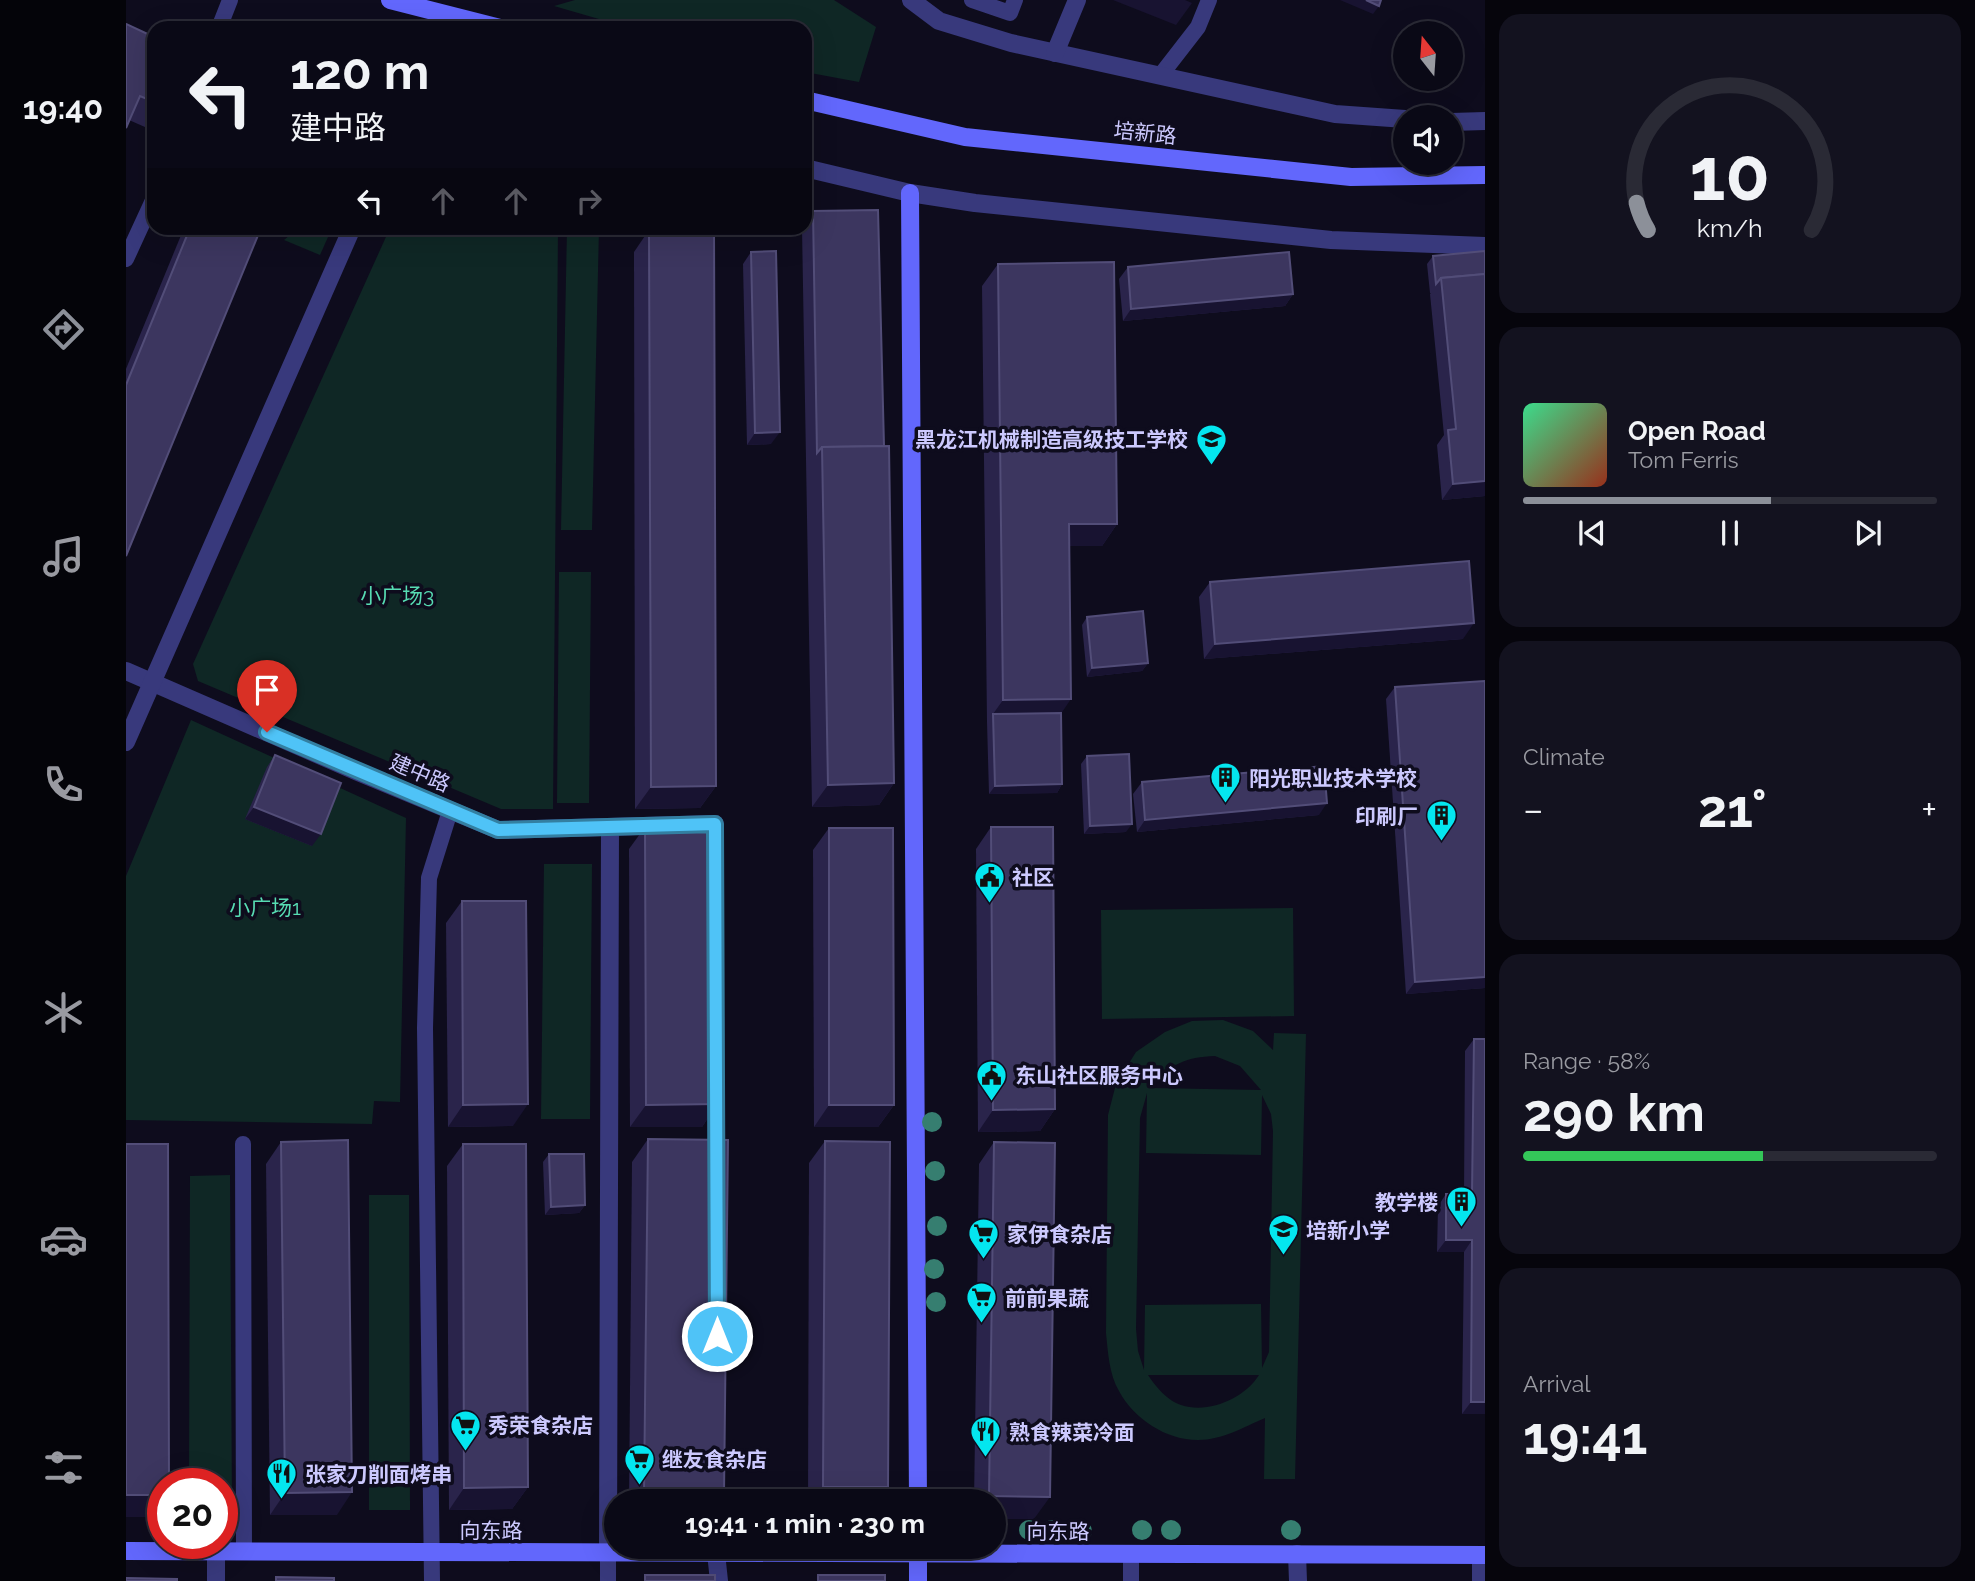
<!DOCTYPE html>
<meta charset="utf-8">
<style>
:root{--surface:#0a0916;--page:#13121f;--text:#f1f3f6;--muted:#999aa1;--line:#2a2a35;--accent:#8c9099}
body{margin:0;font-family:Raleway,"Noto Sans SC",sans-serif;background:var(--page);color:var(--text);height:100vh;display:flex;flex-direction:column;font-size:26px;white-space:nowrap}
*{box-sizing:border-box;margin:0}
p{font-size:23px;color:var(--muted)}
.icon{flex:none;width:38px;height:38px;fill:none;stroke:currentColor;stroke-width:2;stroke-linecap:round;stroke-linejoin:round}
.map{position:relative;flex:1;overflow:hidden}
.sheet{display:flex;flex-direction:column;gap:14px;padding:14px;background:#06050c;width:490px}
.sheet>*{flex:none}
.guide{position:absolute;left:21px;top:21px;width:665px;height:214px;border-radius:21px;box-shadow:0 7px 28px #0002,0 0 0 2px var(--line);background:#0a0916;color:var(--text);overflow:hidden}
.needle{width:46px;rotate:343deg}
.tools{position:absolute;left:1267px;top:21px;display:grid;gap:14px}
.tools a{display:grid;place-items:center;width:70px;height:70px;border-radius:50%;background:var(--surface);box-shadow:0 7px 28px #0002,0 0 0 2px var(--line);font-size:35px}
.speed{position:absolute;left:21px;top:1468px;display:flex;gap:14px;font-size:35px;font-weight:700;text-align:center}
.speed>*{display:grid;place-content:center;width:91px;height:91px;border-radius:50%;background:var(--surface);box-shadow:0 7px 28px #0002,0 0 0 2px var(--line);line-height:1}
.speed .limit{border:10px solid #d22;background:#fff;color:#111}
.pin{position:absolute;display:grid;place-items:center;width:60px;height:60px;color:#fff;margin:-72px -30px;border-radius:50% 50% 50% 0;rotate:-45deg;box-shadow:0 0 7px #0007}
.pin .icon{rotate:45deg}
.me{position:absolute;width:77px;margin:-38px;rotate:0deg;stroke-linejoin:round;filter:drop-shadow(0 0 5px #0008)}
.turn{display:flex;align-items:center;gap:24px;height:147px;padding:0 28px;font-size:32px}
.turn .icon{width:91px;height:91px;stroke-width:2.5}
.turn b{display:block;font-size:49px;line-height:60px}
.lanes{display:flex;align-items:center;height:66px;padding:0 28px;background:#0003;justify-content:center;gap:35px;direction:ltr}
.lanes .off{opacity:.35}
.big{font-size:52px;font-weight:700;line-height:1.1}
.sheet .card{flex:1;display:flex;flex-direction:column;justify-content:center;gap:10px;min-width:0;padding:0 24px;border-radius:21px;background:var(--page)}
.sheet .dial{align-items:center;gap:0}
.dial svg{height:182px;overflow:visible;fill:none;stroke:var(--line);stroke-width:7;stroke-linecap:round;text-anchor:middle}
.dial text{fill:var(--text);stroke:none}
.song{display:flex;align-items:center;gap:21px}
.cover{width:84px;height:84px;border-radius:10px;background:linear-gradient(135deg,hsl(150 70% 55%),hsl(10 70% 35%))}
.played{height:7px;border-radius:4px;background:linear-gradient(90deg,var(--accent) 60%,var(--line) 60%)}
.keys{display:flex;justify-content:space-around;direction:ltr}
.heat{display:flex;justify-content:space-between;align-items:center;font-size:38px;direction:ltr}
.charge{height:10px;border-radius:5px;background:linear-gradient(90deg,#34c759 58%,var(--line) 0)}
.trip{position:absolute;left:478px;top:1489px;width:402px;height:70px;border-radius:35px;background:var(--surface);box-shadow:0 7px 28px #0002,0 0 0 2px var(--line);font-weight:700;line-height:70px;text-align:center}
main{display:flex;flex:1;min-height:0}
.dock{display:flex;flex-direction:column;width:126px;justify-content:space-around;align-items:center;background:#040409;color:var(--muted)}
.dock .icon{width:49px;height:49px}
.dock .selected{color:var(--accent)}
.dock b{font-size:32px;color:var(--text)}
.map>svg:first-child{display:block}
.green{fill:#0f2725;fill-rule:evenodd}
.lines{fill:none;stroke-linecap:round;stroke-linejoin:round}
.lane{stroke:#38397c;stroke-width:16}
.street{stroke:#38397c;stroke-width:18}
.secondary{stroke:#6267fc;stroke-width:18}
.tree{fill:#367e70}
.wall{fill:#2a244b}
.shaded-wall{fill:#181331}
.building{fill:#3c365f;stroke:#524d78;stroke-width:2}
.route-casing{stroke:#337fa1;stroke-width:18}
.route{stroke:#4fc3f7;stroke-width:12}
.labels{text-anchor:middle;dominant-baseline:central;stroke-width:7;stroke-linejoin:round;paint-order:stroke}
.street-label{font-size:21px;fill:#ccc9fe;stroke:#0e0c1d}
.poi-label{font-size:21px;font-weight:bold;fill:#ccc9fe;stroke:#0e0c1d;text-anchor:start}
.park-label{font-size:21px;fill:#57dcb3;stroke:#0e0c1d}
</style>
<main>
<nav class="dock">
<b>19:40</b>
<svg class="icon selected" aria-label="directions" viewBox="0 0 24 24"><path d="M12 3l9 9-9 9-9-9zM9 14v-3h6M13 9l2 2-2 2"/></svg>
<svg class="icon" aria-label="music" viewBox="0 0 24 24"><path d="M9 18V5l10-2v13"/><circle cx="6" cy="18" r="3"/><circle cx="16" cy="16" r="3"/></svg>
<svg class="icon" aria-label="phone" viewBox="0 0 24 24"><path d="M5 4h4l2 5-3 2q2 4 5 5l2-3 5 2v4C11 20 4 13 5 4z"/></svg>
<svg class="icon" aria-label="climate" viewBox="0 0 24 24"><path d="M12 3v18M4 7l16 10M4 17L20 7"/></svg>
<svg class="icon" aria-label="car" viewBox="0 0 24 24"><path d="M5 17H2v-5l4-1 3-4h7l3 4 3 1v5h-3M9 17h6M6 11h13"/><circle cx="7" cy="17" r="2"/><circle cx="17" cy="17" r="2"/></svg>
<svg class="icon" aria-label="filters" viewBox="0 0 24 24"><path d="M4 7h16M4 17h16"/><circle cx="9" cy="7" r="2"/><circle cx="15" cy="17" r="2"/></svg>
</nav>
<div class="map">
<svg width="1359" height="1581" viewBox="0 0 1359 1581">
<rect width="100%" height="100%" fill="#0e0c1d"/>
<g class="green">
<polygon points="449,0 708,0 750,27 733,82 679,72 679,28 504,28 428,6"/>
<polygon points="173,228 206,228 194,255 158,240"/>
<polygon points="264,228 432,228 427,809 375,809 72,681 67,664"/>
<polygon points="441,228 473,228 466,530 435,530"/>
<polygon points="433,572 465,572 463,803 431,803"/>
<polygon points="65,720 280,818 274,1102 248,1101 246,1124 0,1120 0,876"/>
<polygon points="418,864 466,864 464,1119 415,1119"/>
<polygon points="1167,908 1168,1016 976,1019 975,910"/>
<path d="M1097,1020L1127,1031L1147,1050L1148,1033L1180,1034L1169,1479H1138L1139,1418C1118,1427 1096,1440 1072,1440C1040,1440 1008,1419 993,1391C983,1374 982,1352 980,1333L982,1115L990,1084L1010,1052L1039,1032L1066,1021ZM1089,1056L1114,1066L1135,1090L1025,1088C1043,1064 1060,1057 1089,1056ZM1021,1093L1020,1153L1135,1155L1136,1095L1145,1114L1147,1131L1143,1352L1136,1368L1135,1304L1019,1305L1018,1370L1012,1351L1010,1329L1014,1118ZM1022,1375H1133C1118,1399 1082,1414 1055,1405C1042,1401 1029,1386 1022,1375Z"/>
<polygon points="104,1175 106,1509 96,1509 96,1484 63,1484 64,1176"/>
<polygon points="243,1195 283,1195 284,1510 243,1510"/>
</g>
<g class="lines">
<g class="lane">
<polyline points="846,0 884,13 889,0"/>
<polyline points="93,28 104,0"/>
<polyline points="1034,76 1072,27 1083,0"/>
<polyline points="0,259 28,198"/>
<polyline points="591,1086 591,1161"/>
<polyline points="117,1144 118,1552"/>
<polyline points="306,1581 299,1028 303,878 324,811"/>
<polyline points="482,1581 482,1553"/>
<polyline points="1005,1581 1005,1554"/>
</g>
<g class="street">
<polyline points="785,0 813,21 885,43 1209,114 1279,119"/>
<polyline points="929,53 951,0"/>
<polyline points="1325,122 1359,121"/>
<polyline points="679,168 784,193 849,203 1205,240 1359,246"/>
<polyline points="0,671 232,772 372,830 589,824"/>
<polyline points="0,742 226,228"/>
<polyline points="482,1553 484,828"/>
<polyline points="590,1553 593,1581"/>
<polyline points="1171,1554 1172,1581"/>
<polyline points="1355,1555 1355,1581"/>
<polyline points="90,1581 90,1551"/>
</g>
<g class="secondary">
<polyline points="264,0 374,28"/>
<polyline points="679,100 839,137 1225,177 1359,175"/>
<polyline points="784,193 792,1502"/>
<polyline points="0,1551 1359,1555"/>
<polyline points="792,1581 792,1547"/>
</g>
</g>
<g class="tree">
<circle cx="806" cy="1122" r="10"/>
<circle cx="809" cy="1171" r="10"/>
<circle cx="811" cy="1226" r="10"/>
<circle cx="808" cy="1269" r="10"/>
<circle cx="810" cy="1302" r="10"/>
<circle cx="903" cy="1530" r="10"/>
<circle cx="926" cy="1530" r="10"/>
<circle cx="1016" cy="1530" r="10"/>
<circle cx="1045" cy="1530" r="10"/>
<circle cx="1165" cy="1530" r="10"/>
<circle cx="956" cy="1531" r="10"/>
</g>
<g class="wall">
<polygon points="28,37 28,131 3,120"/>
<polygon points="687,211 758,446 768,783 753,805 686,807 676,228 679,228 679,223"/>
<polygon points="58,228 135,228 0,556 0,369"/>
<polygon points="523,230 590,786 574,808 509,809 508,252"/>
<polygon points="1359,251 1359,496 1316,500 1311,445 1318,435 1304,294 1305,293 1304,293 1301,264 1307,256"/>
<polygon points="625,252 645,444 621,445 617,264"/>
<polygon points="872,264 991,524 976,546 943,546 935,713 936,784 931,793 863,794 861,722 856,286"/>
<polygon points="1002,267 1167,294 1159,306 997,321 993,279"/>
<polygon points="1084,582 1337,639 1078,659 1073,597"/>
<polygon points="961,617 1022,663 1016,671 961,677 956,625"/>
<polygon points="1359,681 1359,988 1280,994 1260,699 1269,687"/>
<polygon points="149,755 186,846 119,819 141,767"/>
<polygon points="961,756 1000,832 958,834 955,764"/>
<polygon points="1016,782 1193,815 1011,832 1007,794"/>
<polygon points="519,827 591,1104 576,1127 504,1127 503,849"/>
<polygon points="865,827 929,1109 914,1131 852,1132 850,849"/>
<polygon points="703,828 768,1105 752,1127 688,1127 687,850"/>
<polygon points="336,901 387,1126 322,1127 320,923"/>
<polygon points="1348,1039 1359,1039 1359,1414 1336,1414 1338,1252 1311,1252 1312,1206 1320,1194 1338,1194 1339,1051"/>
<polygon points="522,1139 598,1494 593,1502 503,1502 506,1162"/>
<polygon points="699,1141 762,1487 752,1502 682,1502 683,1163"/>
<polygon points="155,1142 211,1515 144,1515 140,1164"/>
<polygon points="868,1142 908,1519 868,1519 868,1502 848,1502 853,1164"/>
<polygon points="337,1144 402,1487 386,1509 323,1510 321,1166"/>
<polygon points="423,1154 459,1205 453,1213 419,1215 417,1162"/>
</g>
<g class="shaded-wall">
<polygon points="987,0 1059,0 1066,3 1050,25"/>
<polygon points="1214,0 1240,0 1253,6 1247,14"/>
<polygon points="1167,294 1159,306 997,321 1005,309"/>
<polygon points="654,432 645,444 621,445 629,433"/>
<polygon points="1359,481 1359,496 1316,500 1327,484"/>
<polygon points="943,524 991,524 976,546 927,546"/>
<polygon points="1348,623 1337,639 1078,659 1089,644"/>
<polygon points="1022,663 1016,671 961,677 966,668"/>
<polygon points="945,699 930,721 867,714 877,700"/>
<polygon points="768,783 753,805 686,807 702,785"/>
<polygon points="936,784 931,793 863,794 869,786"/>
<polygon points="590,786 574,808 509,809 525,787"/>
<polygon points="1201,803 1193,815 1011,832 1019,820"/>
<polygon points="128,807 195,834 186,846 119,819"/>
<polygon points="1006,824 1000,832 958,834 964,826"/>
<polygon points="1359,977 1359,988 1280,994 1289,982"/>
<polygon points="402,1104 387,1126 322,1127 337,1105"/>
<polygon points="591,1104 576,1127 504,1127 520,1105"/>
<polygon points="703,1105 768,1105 752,1127 688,1127"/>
<polygon points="929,1109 914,1131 852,1132 867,1110"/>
<polygon points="459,1205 453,1213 419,1215 425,1207"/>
<polygon points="1320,1240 1346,1240 1338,1252 1311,1252"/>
<polygon points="1345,1402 1359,1402 1359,1414 1336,1414"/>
<polygon points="402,1487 386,1509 323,1510 338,1488"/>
<polygon points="697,1487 762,1487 752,1502 687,1502"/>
<polygon points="226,1492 211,1515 144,1515 159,1493"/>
<polygon points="518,1493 598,1494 593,1502 512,1502"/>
<polygon points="0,1495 37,1495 37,1504 28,1517 0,1517"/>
<polygon points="863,1496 924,1497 908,1519 868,1519 868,1502 859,1502"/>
</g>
<g class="building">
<polygon points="1240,0 1255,0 1253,6"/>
<polygon points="0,24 28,37 28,102 14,96 0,128"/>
<polygon points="752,210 758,446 696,447 691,453 687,211"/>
<polygon points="64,228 135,228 0,556 0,385"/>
<polygon points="588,229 590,786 525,787 523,230"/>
<polygon points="650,251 654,432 629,433 625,252"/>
<polygon points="1359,251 1359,274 1315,278 1310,284 1307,256"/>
<polygon points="1163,252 1167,294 1005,309 1002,267"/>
<polygon points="988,262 991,524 943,524 945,699 877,700 872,264"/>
<polygon points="1359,274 1359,481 1327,484 1322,430 1330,429 1315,278"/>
<polygon points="763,446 768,783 702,785 696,447"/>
<polygon points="1343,561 1348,623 1089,644 1084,582"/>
<polygon points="1017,611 1022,663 966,668 961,617"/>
<polygon points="1359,681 1359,977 1289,982 1269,687"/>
<polygon points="935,713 936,784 869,786 867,714"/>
<polygon points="1003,754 1006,824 964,826 961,756"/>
<polygon points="149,755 215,783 195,834 128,807"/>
<polygon points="1198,766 1201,803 1019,820 1016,782"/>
<polygon points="519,827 590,827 591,1104 520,1105"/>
<polygon points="865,827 927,827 929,1109 867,1110"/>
<polygon points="703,828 767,828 768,1105 703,1105"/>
<polygon points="336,901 400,901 402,1104 337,1105"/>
<polygon points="1348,1039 1359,1039 1359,1402 1345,1402 1346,1240 1320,1240 1320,1194 1346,1194"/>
<polygon points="522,1139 602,1140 598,1494 518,1493"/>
<polygon points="222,1140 226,1492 159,1493 155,1142"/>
<polygon points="699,1141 764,1142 762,1487 697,1487"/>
<polygon points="868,1142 929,1143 924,1497 863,1496"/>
<polygon points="0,1144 42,1144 43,1484 37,1484 37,1495 0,1495"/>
<polygon points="337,1144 400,1144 402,1487 338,1488"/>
<polygon points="423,1154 458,1154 459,1205 425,1207"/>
<rect x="519" y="1575" width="70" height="6"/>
<rect x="692" y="1575" width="67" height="6"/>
<polygon points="150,1577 208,1578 208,1581 150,1581"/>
<polygon points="0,1578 51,1579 51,1581 0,1581"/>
</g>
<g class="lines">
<defs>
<polyline id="route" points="141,732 372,830 589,824 591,1336"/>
</defs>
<use href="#route" class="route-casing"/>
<use href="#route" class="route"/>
</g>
<defs>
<symbol id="university-pin" viewBox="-11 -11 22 30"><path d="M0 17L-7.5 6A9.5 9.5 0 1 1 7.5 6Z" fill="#04e6ef" stroke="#0e0c1d"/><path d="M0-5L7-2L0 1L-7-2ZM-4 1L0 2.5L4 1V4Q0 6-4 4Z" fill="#111"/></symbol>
<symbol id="building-pin" viewBox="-11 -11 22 30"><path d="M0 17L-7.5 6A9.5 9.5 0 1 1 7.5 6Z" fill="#04e6ef" stroke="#0e0c1d"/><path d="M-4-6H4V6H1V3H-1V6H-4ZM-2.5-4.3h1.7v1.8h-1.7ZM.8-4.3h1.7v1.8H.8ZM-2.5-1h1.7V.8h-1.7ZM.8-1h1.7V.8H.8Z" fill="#111"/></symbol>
<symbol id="civic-pin" viewBox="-11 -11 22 30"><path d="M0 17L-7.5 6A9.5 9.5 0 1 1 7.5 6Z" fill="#04e6ef" stroke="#0e0c1d"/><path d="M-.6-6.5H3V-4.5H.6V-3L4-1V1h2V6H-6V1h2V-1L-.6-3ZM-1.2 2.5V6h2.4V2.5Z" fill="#111"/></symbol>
<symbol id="school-pin" viewBox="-11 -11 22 30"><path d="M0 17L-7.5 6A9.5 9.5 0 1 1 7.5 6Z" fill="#04e6ef" stroke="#0e0c1d"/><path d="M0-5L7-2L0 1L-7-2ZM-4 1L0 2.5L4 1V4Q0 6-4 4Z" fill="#111"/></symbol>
<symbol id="supermarket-pin" viewBox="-11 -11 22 30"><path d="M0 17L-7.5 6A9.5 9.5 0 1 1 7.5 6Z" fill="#04e6ef" stroke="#0e0c1d"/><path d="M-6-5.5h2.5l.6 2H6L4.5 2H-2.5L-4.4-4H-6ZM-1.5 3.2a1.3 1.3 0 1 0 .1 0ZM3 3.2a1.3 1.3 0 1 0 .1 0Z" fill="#111"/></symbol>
<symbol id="restaurant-pin" viewBox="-11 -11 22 30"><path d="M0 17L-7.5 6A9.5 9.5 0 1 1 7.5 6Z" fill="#04e6ef" stroke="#0e0c1d"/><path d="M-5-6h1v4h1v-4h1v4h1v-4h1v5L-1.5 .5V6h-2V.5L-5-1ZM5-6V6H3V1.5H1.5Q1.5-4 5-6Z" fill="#111"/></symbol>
</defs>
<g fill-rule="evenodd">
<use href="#university-pin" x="1068" y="422" width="35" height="47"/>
<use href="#building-pin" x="1082" y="760" width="35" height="47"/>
<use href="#building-pin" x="1298" y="798" width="35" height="47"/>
<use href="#civic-pin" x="846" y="860" width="35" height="47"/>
<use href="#civic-pin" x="848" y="1058" width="35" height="47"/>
<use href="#building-pin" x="1318" y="1184" width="35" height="47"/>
<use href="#school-pin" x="1140" y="1212" width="35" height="47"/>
<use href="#supermarket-pin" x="840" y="1216" width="35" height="47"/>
<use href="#supermarket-pin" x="838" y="1280" width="35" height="47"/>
<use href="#supermarket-pin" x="322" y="1408" width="35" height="47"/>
<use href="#restaurant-pin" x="842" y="1414" width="35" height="47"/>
<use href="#supermarket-pin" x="496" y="1442" width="35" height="47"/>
<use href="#restaurant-pin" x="138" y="1456" width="35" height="47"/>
</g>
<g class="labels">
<g class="street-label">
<text transform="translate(1019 133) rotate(6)">培新路</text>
<text transform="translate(294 773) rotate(23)">建中路</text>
<text x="365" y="1530">向东路</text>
<text x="932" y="1531">向东路</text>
</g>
<g class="poi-label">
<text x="1062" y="439" text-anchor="end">黑龙江机械制造高级技工学校</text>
<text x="1123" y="778">阳光职业技术学校</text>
<text x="1292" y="816" text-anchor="end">印刷厂</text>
<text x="886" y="877">社区</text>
<text x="889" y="1075">东山社区服务中心</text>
<text x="1312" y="1202" text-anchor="end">教学楼</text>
<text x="1180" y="1230">培新小学</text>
<text x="881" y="1234">家伊食杂店</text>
<text x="879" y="1298">前前果蔬</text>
<text x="362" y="1425">秀荣食杂店</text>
<text x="883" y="1432">熟食辣菜冷面</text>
<text x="536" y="1459">继友食杂店</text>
<text x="179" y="1474">张家刀削面烤串</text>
</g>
<g class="park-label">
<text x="271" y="595">小广场3</text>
<text x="139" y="907">小广场1</text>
</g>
</g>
</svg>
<div class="tools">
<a><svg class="needle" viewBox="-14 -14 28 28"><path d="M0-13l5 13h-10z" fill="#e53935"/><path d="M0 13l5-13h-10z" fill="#999aa1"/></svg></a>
<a><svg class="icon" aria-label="sound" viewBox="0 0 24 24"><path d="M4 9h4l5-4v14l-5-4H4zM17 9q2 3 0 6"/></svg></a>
</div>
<div class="speed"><div class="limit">20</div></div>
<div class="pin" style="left:141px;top:732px;background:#d93025"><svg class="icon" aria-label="arrive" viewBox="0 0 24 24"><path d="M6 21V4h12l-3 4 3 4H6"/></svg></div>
<svg class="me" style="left:591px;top:1336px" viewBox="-20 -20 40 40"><circle r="17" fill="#4fc3f7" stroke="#fff" stroke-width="3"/><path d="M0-11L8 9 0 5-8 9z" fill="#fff"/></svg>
<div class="trip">19:41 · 1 min · 230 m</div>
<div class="guide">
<div class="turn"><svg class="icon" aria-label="left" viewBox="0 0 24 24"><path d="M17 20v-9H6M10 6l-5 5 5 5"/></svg><div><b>120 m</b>建中路</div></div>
<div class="lanes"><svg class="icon" aria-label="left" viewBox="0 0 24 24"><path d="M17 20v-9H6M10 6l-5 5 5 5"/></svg><svg class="icon off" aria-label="ahead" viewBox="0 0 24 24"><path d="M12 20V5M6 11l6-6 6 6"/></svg><svg class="icon off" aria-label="ahead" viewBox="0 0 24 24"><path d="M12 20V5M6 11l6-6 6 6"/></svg><svg class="icon off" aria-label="right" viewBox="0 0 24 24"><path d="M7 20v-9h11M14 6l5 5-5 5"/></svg></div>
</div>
</div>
<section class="sheet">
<div class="card dial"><svg viewBox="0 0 100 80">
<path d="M14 69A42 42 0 1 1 86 69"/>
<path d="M14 69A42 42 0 0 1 9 57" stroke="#8c9099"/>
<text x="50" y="56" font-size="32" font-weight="700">10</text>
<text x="50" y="72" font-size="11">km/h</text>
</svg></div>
<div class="card">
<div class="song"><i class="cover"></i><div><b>Open Road</b><p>Tom Ferris</p></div></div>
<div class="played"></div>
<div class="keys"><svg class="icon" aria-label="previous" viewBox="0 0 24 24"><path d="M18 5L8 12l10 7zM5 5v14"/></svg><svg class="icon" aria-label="pause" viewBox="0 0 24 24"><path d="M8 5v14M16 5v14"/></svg><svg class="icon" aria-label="next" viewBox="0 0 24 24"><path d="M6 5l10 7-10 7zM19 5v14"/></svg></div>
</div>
<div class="card"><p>Climate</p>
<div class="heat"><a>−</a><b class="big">21°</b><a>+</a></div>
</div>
<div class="card"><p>Range · 58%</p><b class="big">290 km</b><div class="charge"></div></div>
<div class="card"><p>Arrival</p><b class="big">19:41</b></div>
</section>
</main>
